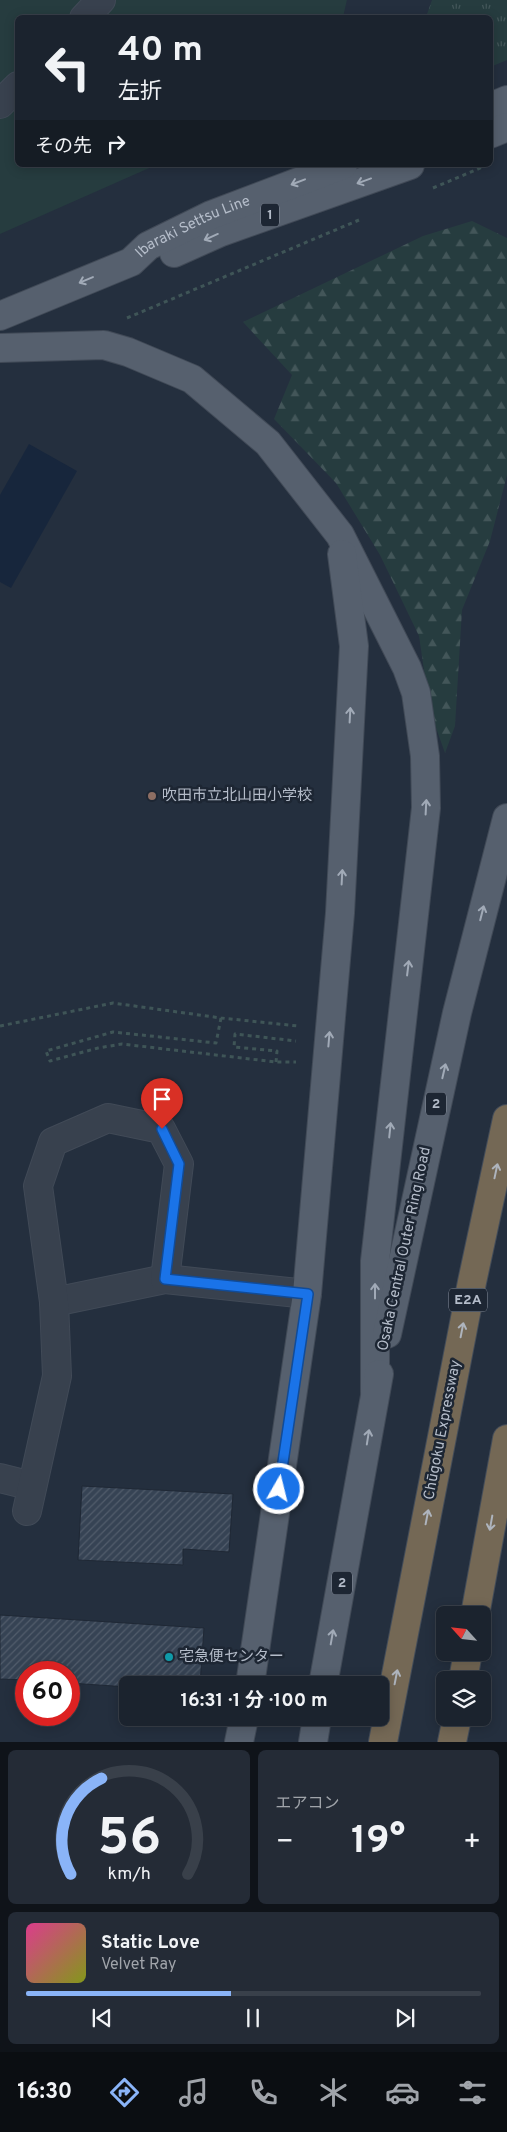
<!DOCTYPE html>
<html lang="ja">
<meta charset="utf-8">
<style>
:root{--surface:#1b232e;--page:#242b36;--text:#f1f3f6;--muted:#a0a4aa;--line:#39404a;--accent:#8ab4f8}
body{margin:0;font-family:Overpass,"Noto Sans JP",sans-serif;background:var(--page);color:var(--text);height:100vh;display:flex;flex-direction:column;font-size:19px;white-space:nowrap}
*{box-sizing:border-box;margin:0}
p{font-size:16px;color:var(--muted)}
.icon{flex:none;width:28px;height:28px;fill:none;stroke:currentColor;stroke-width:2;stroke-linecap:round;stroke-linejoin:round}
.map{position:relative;height:1742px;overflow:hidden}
.sheet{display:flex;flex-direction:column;gap:8px;padding:8px;background:#0f1319;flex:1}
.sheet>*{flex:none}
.banner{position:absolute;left:15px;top:15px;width:478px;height:152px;border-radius:8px;box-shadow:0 2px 12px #0003,0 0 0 1px var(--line);background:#1b232e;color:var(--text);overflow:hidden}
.needle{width:32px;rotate:297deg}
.fabs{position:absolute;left:436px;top:1606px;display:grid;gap:10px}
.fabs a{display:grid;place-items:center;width:55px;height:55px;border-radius:8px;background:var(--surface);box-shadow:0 2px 12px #0003,0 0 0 1px var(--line);font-size:25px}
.speed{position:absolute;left:15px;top:1661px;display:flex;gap:10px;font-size:25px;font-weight:700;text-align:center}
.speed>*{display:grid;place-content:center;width:65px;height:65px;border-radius:50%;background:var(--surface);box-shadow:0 2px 12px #0003,0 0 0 1px var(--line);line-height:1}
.speed .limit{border:8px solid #d22;background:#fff;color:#111}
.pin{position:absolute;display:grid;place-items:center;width:42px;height:42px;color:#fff;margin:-51px -21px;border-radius:50% 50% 50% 0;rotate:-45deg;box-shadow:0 0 5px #0007}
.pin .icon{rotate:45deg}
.me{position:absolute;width:55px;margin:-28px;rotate:8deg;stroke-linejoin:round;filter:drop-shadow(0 0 4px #0008)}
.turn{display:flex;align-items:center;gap:18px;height:105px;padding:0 20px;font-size:22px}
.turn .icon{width:65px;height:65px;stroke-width:2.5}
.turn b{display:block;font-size:35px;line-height:42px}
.then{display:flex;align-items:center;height:48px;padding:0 20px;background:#0003;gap:10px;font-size:19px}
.big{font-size:38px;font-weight:700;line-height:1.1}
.sheet .card{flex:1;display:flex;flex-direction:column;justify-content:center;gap:8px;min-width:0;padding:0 18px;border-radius:8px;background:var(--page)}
.sheet .dial{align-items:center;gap:0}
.dial svg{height:130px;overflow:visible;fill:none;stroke:var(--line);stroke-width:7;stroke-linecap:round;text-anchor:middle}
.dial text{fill:var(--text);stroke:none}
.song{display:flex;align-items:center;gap:15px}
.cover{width:60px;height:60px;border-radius:8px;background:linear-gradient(135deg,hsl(330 70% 55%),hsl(70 70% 35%))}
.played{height:5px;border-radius:2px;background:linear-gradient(90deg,var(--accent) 45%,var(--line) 45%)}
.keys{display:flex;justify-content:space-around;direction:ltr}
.heat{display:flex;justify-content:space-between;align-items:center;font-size:28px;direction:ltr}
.sheet .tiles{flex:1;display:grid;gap:8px;grid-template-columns:1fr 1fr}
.card:last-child{grid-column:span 2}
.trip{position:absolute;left:119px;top:1676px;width:270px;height:50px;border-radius:8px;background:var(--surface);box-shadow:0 2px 12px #0003,0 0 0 1px var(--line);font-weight:700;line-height:50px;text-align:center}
.dock{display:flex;height:80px;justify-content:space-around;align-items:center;background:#0b0e12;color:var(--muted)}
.dock .icon{width:35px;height:35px}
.dock .selected{color:var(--accent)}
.dock b{font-size:22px;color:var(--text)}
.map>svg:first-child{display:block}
.grass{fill:url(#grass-tufts)}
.forest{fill:url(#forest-firs)}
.park{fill:#263c3f}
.water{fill:#17263c}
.building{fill:url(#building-hatch);stroke:#1f2835}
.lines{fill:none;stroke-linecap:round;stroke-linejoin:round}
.minor-casing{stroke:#414a57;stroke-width:30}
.major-casing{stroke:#414a57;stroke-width:30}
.highway-casing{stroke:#434c59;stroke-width:30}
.path{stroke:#3f5557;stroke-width:3;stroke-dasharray:4 4;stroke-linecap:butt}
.minor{stroke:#38414e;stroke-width:28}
.major{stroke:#56606e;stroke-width:28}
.highway{stroke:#746855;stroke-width:28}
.oneway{stroke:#a1aab7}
.oneway2{stroke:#aeb4bd}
.route-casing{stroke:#114b97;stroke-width:12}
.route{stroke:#1a73e8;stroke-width:9}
.education-dot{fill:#8d6e63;stroke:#1d2633;stroke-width:2}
.culture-dot{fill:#0f9aa8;stroke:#1d2633;stroke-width:2}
.labels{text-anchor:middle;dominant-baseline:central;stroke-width:5;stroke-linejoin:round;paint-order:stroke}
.shield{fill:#1d2633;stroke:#878f9c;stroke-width:1}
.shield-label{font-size:14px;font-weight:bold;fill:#b4bcc9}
.street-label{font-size:15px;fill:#b4bcc9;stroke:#1d2633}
.poi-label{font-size:15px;fill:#b4bcc9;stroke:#1d2633;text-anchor:start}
</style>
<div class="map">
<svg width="507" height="1742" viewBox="0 0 507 1742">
<defs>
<pattern id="grass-tufts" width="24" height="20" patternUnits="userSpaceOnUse" patternTransform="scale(1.25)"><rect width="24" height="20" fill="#263c3f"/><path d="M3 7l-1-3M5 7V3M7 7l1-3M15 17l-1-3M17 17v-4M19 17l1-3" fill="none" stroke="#435659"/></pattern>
<pattern id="forest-firs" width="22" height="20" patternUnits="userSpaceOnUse" patternTransform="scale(1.25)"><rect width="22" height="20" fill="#263c3f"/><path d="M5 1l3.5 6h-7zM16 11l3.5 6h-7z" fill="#435659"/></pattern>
<pattern id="building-hatch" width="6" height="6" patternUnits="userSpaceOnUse" patternTransform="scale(1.25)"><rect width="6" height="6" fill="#364354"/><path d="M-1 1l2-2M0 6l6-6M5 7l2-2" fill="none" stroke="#515c6b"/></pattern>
</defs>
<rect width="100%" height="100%" fill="#242f3e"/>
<polygon class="grass" points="432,0 507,0 507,60 490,67 490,18 426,17"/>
<polygon class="forest" points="472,221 507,238 507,475 490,541 462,610 455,726 445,753 430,711 419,636 380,555 336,483 274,419 292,375 243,322 423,236"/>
<polygon class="park" points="0,0 347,0 343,17 18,18 18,165 156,165 0,234"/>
<polygon class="water" points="29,444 77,471 11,588 0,582 0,495"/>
<g class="building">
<polygon points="82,1486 233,1494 229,1552 183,1549 183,1565 78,1560"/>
<polygon points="0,1615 204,1628 200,1685 128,1685 128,1687 69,1683 69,1672 26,1672 26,1680 0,1679"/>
</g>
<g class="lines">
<defs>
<g id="minor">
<polyline points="84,18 101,0"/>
<polyline points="0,104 18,86"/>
<polyline points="54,1302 165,1279 307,1294"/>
<polyline points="0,1478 32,1486"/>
<polyline points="27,1511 57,1376 54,1302 38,1186 53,1142 108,1118 161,1129 179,1164 165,1279"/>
</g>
<g id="major">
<polyline points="490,107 507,100"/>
<polyline points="490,134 507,127"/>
<polyline points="174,253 221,232 410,165"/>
<path id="s1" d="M0,316L131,262L148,246L211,215L343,165"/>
<polyline points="0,348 104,345 128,352 192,379 268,443 340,535 407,668 416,693 425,756 426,808 375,1261 375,1392"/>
<polyline points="387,1334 457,1013 507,818"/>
<polyline points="250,1685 307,1294 340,913 354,646 342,554"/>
<polyline points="323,1685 379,1374"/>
<polyline points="239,1742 244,1718"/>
<polyline points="313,1742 317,1718"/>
</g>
<g id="highway">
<polyline points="475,1615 507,1439"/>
<polyline points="463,1680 468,1652"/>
<polyline points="383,1742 472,1282 507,1119"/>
<polyline points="452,1742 457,1718"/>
</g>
</defs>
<use href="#minor" class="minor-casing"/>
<use href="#major" class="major-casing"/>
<use href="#highway" class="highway-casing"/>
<g class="path">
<polyline points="433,188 485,166"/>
<polyline points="127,318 359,220"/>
<polyline points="221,1018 216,1043 113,1032 46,1051 50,1061 98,1048 122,1044 276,1062 296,1062"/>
<polyline points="0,1026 113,1003 221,1018 298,1026"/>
<polyline points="276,1062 277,1051 234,1047 235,1034 296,1041"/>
</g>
<use href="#minor" class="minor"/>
<use href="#major" class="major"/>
<use href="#highway" class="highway"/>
</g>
<defs><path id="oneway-shaft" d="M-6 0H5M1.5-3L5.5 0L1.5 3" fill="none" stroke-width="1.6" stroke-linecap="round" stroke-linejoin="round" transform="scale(1.25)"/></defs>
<g class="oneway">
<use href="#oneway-shaft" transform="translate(364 181) rotate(160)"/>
<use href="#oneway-shaft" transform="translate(298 182) rotate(159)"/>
<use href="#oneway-shaft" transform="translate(211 237) rotate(156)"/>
<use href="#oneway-shaft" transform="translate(86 280) rotate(157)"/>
<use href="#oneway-shaft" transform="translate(350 715) rotate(-87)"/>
<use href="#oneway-shaft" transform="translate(426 807) rotate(-87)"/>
<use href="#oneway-shaft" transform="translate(342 877) rotate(-87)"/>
<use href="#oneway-shaft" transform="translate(482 913) rotate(-76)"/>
<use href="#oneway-shaft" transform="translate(408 968) rotate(-83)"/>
<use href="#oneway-shaft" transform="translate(329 1039) rotate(-85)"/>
<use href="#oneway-shaft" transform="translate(444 1071) rotate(-77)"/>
<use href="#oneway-shaft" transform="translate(390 1130) rotate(-84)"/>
<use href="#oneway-shaft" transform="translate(375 1291) rotate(-90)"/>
<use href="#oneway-shaft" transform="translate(368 1437) rotate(-81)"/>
<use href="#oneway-shaft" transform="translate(332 1637) rotate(-80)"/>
</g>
<g class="oneway2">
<use href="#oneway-shaft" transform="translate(496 1171) rotate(-78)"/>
<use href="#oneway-shaft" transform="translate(462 1330) rotate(-79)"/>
<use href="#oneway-shaft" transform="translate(427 1517) rotate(-79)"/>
<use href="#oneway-shaft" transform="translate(491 1523) rotate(100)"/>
<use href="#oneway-shaft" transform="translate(396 1677) rotate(-79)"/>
</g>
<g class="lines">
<defs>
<polyline id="route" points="162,1129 179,1164 165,1279 308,1294 279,1489"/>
</defs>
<use href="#route" class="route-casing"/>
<use href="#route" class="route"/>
</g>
<circle class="education-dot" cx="152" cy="796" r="5"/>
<circle class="culture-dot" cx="169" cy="1657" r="5"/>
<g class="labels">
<g class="shield">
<rect x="261" y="203.5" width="18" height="23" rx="4"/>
<rect x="426" y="1092.5" width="20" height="23" rx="4"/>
<rect x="449" y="1288.5" width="38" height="23" rx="4"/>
<rect x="332" y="1571.5" width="20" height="23" rx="4"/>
</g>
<g class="shield-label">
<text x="270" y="215">1</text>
<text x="436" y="1104">2</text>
<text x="468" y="1300">E2A</text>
<text x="342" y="1583">2</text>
</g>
<g class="street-label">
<text stroke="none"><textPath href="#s1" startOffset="214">Ibaraki Settsu Line</textPath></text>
<text transform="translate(405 1249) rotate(-78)">Osaka Central Outer Ring Road</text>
<text transform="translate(443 1430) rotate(-79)">Chūgoku Expressway</text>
</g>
<g class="poi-label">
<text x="162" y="796">吹田市立北山田小学校</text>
<text x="179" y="1657">宅急便センター</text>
</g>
</g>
</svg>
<div class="fabs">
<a><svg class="needle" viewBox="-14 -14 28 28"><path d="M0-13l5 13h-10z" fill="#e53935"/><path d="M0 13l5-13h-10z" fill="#a0a4aa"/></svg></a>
<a><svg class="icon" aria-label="layers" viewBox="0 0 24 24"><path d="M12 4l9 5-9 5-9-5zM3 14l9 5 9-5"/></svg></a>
</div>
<div class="speed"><div class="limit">60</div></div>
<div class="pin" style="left:162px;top:1129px;background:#d93025"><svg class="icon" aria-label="arrive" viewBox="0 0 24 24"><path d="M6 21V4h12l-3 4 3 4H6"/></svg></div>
<svg class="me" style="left:279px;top:1489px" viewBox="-20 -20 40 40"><circle r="17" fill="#1a73e8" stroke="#fff" stroke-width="3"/><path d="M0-11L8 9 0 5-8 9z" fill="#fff"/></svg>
<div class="trip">16:31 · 1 分 · 100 m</div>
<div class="banner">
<div class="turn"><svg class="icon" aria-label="left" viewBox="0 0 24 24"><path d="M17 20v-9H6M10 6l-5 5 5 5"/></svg><div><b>40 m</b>左折</div></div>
<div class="then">その先<svg class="icon" aria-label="right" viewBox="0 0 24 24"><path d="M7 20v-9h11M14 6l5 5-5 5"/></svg></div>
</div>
</div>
<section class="sheet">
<div class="tiles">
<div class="card dial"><svg viewBox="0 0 100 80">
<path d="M14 69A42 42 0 1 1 86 69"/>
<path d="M14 69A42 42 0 0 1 33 10" stroke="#8ab4f8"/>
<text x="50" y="56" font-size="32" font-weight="700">56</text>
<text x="50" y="72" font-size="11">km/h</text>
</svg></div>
<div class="card"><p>エアコン</p>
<div class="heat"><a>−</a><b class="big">19°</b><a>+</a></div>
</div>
<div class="card">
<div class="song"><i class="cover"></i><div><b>Static Love</b><p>Velvet Ray</p></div></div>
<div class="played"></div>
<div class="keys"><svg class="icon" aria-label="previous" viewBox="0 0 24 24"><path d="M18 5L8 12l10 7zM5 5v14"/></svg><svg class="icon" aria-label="pause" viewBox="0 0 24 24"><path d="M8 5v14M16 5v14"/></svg><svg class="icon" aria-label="next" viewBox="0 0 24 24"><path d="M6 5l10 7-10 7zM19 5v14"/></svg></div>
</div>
</div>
</section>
<nav class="dock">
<b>16:30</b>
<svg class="icon selected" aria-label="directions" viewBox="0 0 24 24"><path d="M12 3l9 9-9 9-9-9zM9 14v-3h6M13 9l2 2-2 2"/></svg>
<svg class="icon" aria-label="music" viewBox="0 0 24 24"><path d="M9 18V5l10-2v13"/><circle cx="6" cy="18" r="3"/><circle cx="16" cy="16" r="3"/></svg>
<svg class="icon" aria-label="phone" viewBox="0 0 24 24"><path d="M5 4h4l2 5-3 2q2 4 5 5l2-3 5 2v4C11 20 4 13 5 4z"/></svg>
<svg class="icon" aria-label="climate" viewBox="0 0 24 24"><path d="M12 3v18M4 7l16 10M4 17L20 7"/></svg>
<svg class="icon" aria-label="car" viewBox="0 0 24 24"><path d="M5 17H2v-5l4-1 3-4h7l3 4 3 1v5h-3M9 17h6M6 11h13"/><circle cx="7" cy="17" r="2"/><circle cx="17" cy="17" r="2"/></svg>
<svg class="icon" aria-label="filters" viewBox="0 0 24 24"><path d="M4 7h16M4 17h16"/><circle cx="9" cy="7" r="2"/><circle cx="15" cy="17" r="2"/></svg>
</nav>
